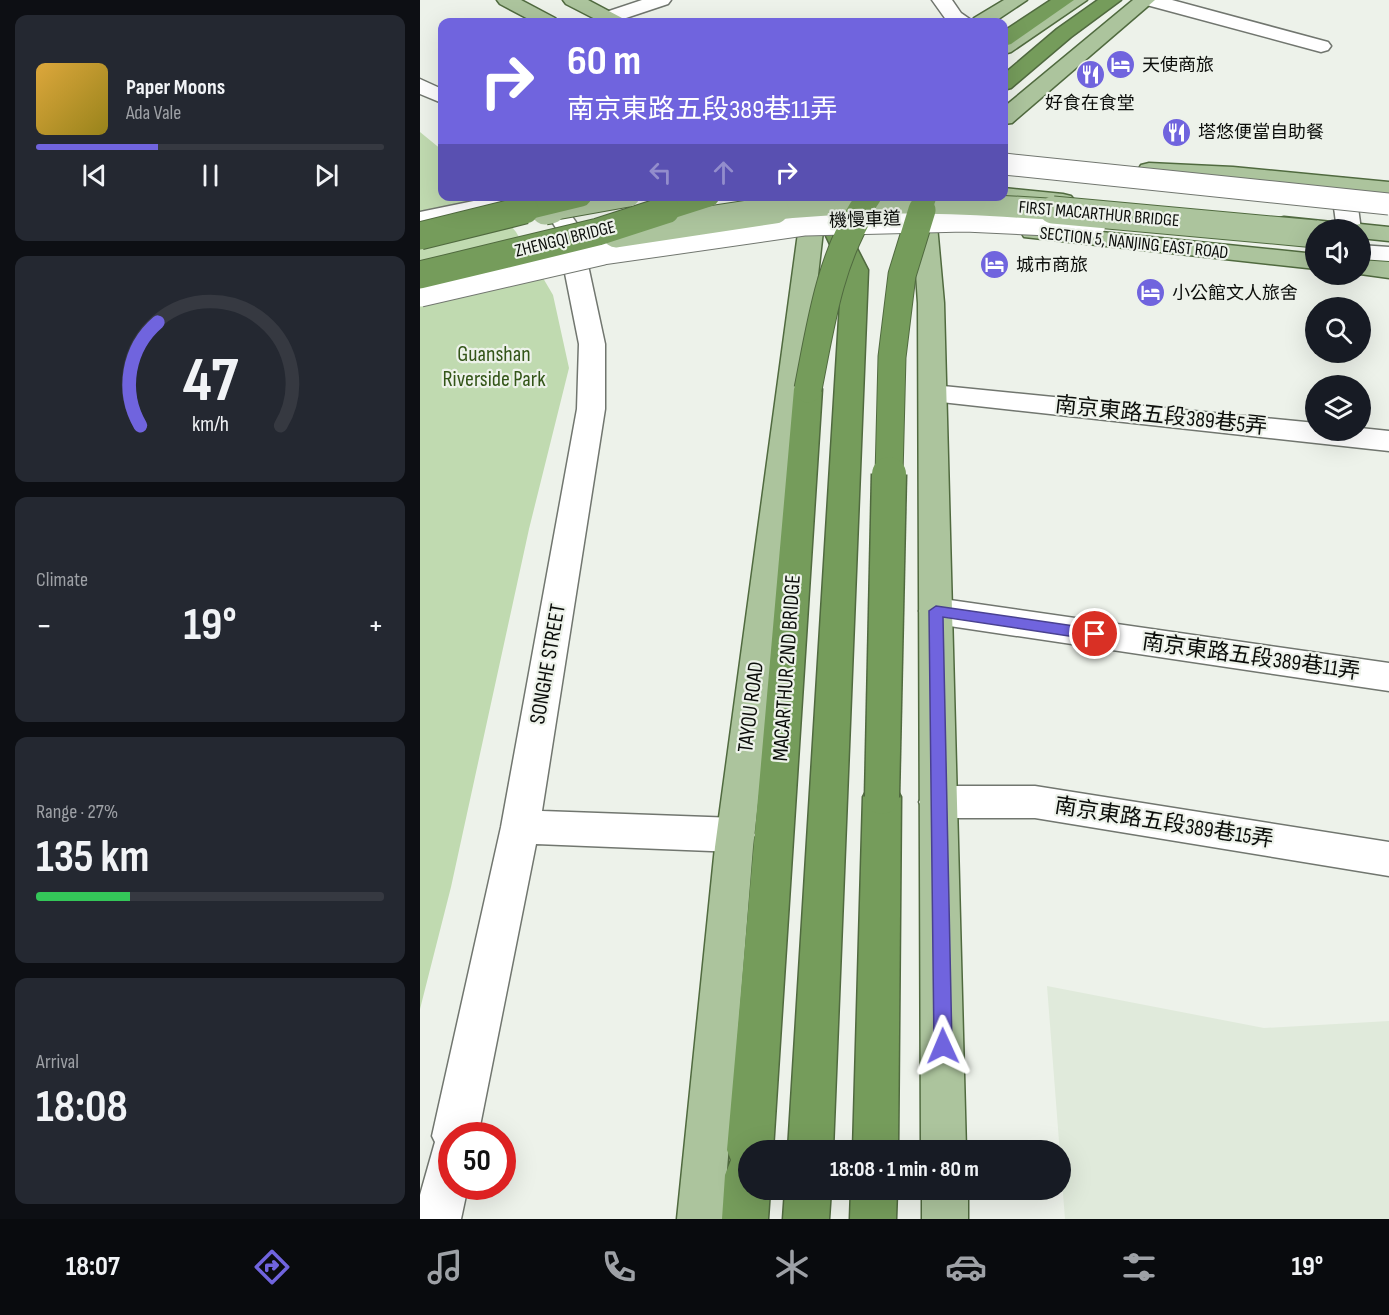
<!DOCTYPE html>
<meta charset="utf-8">
<style>
:root{--surface:#171b24;--page:#242831;--text:#f1f3f6;--muted:#9ea1a6;--line:#363941;--accent:#7064de}
body{margin:0;font-family:"Sofia Sans Condensed","Noto Sans TC",sans-serif;background:var(--page);color:var(--text);height:100vh;display:flex;flex-direction:column;font-size:22px;white-space:nowrap}
*{box-sizing:border-box;margin:0}
p{font-size:20px;color:var(--muted)}
.icon{flex:none;width:33px;height:33px;fill:none;stroke:currentColor;stroke-width:2;stroke-linecap:round;stroke-linejoin:round}
.map{position:relative;flex:1;overflow:hidden}
.sheet{display:flex;flex-direction:column;gap:15px;padding:15px;background:#0d0f14;width:420px}
.sheet>*{flex:none}
.hud{position:absolute;left:18px;top:18px;width:570px;height:183px;border-radius:12px;box-shadow:0 6px 24px #0002;background:#7064de;color:#fff;overflow:hidden}
.controls{position:absolute;left:885px;top:219px;display:grid;gap:12px}
.controls a{display:grid;place-items:center;width:66px;height:66px;border-radius:50%;background:var(--surface);box-shadow:0 6px 24px #0002;font-size:30px}
.speed{position:absolute;left:18px;top:1122px;display:flex;gap:12px;font-size:30px;font-weight:700;text-align:center}
.speed>*{display:grid;place-content:center;width:78px;height:78px;border-radius:50%;background:var(--surface);box-shadow:0 6px 24px #0002;line-height:1}
.speed .limit{border:9px solid #d22;background:#fff;color:#111}
.pin{position:absolute;display:grid;place-items:center;width:51px;height:51px;color:#fff;margin:-26px;border:3px solid #fff;border-radius:50%;box-shadow:0 2px 6px #0007}
.me{position:absolute;width:66px;margin:-33px;rotate:359deg;stroke-linejoin:round;filter:drop-shadow(0 0 4px #0008)}
.turn{display:flex;align-items:center;gap:21px;height:126px;padding:0 30px;font-size:27px}
.turn .icon{width:78px;height:78px;stroke-width:2.5}
.turn b{display:block;font-size:42px;line-height:51px}
.lanes{display:flex;align-items:center;height:57px;padding:0 30px;background:#0003;justify-content:center;gap:30px;direction:ltr}
.lanes .off{opacity:.35}
.big{font-size:45px;font-weight:700;line-height:1.1}
.sheet .card{flex:1;display:flex;flex-direction:column;justify-content:center;gap:9px;min-width:0;padding:0 21px;border-radius:12px;background:var(--page)}
.sheet .dial{align-items:center;gap:0}
.dial svg{height:156px;overflow:visible;fill:none;stroke:var(--line);stroke-width:7;stroke-linecap:round;text-anchor:middle}
.dial text{fill:var(--text);stroke:none}
.song{display:flex;align-items:center;gap:18px}
.cover{width:72px;height:72px;border-radius:9px;background:linear-gradient(135deg,hsl(40 70% 55%),hsl(50 70% 35%))}
.played{height:6px;border-radius:3px;background:linear-gradient(90deg,var(--accent) 35%,var(--line) 35%)}
.keys{display:flex;justify-content:space-around;direction:ltr}
.heat{display:flex;justify-content:space-between;align-items:center;font-size:33px;direction:ltr}
.charge{height:9px;border-radius:4px;background:linear-gradient(90deg,#34c759 27%,var(--line) 0)}
.trip{position:absolute;left:318px;top:1140px;width:333px;height:60px;border-radius:30px;background:var(--surface);box-shadow:0 6px 24px #0002;font-weight:700;line-height:60px;text-align:center}
.tab-bar{display:flex;height:96px;justify-content:space-around;align-items:center;background:#090b0e;color:var(--muted)}
.tab-bar .icon{width:42px;height:42px}
.tab-bar .on{color:var(--accent)}
.tab-bar b{font-size:27px;color:var(--text)}
main{display:flex;flex:1;min-height:0}
.map>svg:first-child{display:block}
.built{fill:#e0eadb}
.green{fill:#c0dab0}
.lines{fill:none;stroke-linecap:round;stroke-linejoin:round}
.minor-casing{stroke:#71766f;stroke-width:3}
.major-casing{stroke:#506a3f;stroke-width:3}
.highway-casing{stroke:#506a3f;stroke-width:3}
.minor{fill:#fff;fill-rule:evenodd}
.major{fill:#acc49d;fill-rule:evenodd}
.highway{fill:#759c5b;fill-rule:evenodd}
.minor-bridge-far1-casing{stroke:#71766f;stroke-width:23;stroke-linecap:butt}
.minor-bridge-casing{stroke:#71766f;stroke-width:29;stroke-linecap:butt}
.major-bridge-far1-casing{stroke:#506a3f;stroke-width:23;stroke-linecap:butt}
.major-bridge-casing{stroke:#506a3f;stroke-width:29;stroke-linecap:butt}
.highway-bridge-far2-casing{stroke:#506a3f;stroke-width:23;stroke-linecap:butt}
.highway-bridge-far1-casing{stroke:#506a3f;stroke-width:29;stroke-linecap:butt}
.highway-bridge-casing{stroke:#506a3f;stroke-width:37;stroke-linecap:butt}
.minor-bridge-far1{stroke:#fff;stroke-width:21}
.minor-bridge{stroke:#fff;stroke-width:27}
.major-bridge-far1{stroke:#acc49d;stroke-width:21}
.major-bridge{stroke:#acc49d;stroke-width:27}
.highway-bridge-far2{stroke:#759c5b;stroke-width:21}
.highway-bridge-far1{stroke:#759c5b;stroke-width:27}
.highway-bridge{stroke:#759c5b;stroke-width:34}
.route{fill:#7064de;stroke:#494190;stroke-width:1.5}
.labels{text-anchor:middle;dominant-baseline:central;stroke-width:4.5;stroke-linejoin:round;paint-order:stroke}
.far-poi-label{font-size:18px;fill:#0b0d0a;stroke:#edf2ea;text-anchor:start}
.far-street-label{font-size:18px;fill:#0b0d0a;stroke:#edf2ea}
.park-label{font-size:22px;fill:#335518;stroke:#edf2ea}
.street-label{font-size:22px;fill:#0b0d0a;stroke:#edf2ea}
</style>
<main>
<section class="sheet">
<div class="card">
<div class="song"><i class="cover"></i><div><b>Paper Moons</b><p>Ada Vale</p></div></div>
<div class="played"></div>
<div class="keys"><svg class="icon" aria-label="previous" viewBox="0 0 24 24"><path d="M18 5L8 12l10 7zM5 5v14"/></svg><svg class="icon" aria-label="pause" viewBox="0 0 24 24"><path d="M8 5v14M16 5v14"/></svg><svg class="icon" aria-label="next" viewBox="0 0 24 24"><path d="M6 5l10 7-10 7zM19 5v14"/></svg></div>
</div>
<div class="card dial"><svg viewBox="0 0 100 80">
<path d="M14 69A42 42 0 1 1 86 69"/>
<path d="M14 69A42 42 0 0 1 23 16" stroke="#7064de"/>
<text x="50" y="56" font-size="32" font-weight="700">47</text>
<text x="50" y="72" font-size="11">km/h</text>
</svg></div>
<div class="card"><p>Climate</p>
<div class="heat"><a>−</a><b class="big">19°</b><a>+</a></div>
</div>
<div class="card"><p>Range · 27%</p><b class="big">135 km</b><div class="charge"></div></div>
<div class="card"><p>Arrival</p><b class="big">18:08</b></div>
</section>
<div class="map">
<svg width="969" height="1219" viewBox="0 0 969 1219">
<rect width="100%" height="100%" fill="#edf2ea"/>
<polygon class="built" points="627,986 844,1028 969,1021 969,1219 645,1219"/>
<polygon class="green" points="0,132 22,150 22,196 68,197 96,232 133,295 149,368 109,529 31,887 0,1009"/>
<g class="lines">
<defs>
<g id="minor">
<polygon points="222,0 251,0 248,4 194,22 180,22 177,18 180,14"/>
<polygon points="512,0 532,0 541,13 554,22 527,21"/>
<polygon points="720,0 752,0 908,42 911,46 908,50 901,52 723,4"/>
<polygon points="0,79 22,89 22,103 0,94"/>
<polygon points="923,178 931,180 935,185 941,230 940,231 917,230 911,185 915,180"/>
<polygon points="78,196 138,196 160,228 185,344 185,409 122,811 316,818 329,823 335,835 329,847 316,852 116,844 58,1136 32,1136 32,1186 48,1186 41,1219 0,1219 0,1195 15,1142 12,1136 81,827 157,409 159,344 136,228 119,202 0,226 0,212"/>
<polygon points="940,245 969,247 969,261 940,259"/>
<polygon points="513,385 896,423 896,430 940,430 940,428 969,431 969,451 503,400 499,394 503,388"/>
<polygon points="516,598 969,663 969,691 516,624 504,620 499,611 504,602"/>
<polygon points="518,786 615,786 969,842 969,876 615,818 518,818 505,813 499,802 505,791"/>
</g>
<g id="major">
<polygon points="77,0 101,0 135,18 138,22 114,22 80,4"/>
<polygon points="143,0 168,0 202,18 205,22 181,22 146,4"/>
<polygon points="584,0 607,0 574,22 552,22 554,18"/>
<polygon points="644,0 667,0 591,52 584,54 584,39"/>
<polygon points="713,0 735,0 592,123 584,124 584,107"/>
<polygon points="729,163 813,167 969,182 969,196 813,181 721,175 718,170 721,165"/>
<polygon points="584,188 643,194 651,196 655,201 651,206 643,208 576,200 573,196 584,196"/>
<polygon points="383,196 407,196 333,847 303,1219 257,1219 295,847"/>
<polygon points="504,207 512,209 516,214 524,303 546,1150 501,1150 498,303 492,214 496,209"/>
<polygon points="864,217 922,223 931,226 940,224 969,227 969,241 940,238 940,230 896,230 896,235 855,229 852,224 855,219"/>
<polygon points="613,225 896,254 896,269 604,237 601,232 604,227"/>
<polygon points="940,260 969,262 969,278 940,274"/>
<rect x="502" y="1190" width="46" height="29"/>
</g>
<g id="highway">
<polygon points="631,0 654,0 591,44 584,46 584,31"/>
<polygon points="678,0 701,0 651,37 591,88 584,90 584,74 637,29"/>
<polygon points="412,216 421,218 424,223 448,270 413,1150 368,1150 422,270 400,223 403,218"/>
<polygon points="388,380 398,383 402,389 353,1150 328,1150 328,1190 350,1190 348,1219 302,1219 305,1175 311,1160 307,1150 374,389 378,383"/>
<polygon points="462,781 475,786 481,797 478,1150 433,1150 443,797 449,786"/>
<polygon points="365,1190 411,1190 409,1219 363,1219"/>
<polygon points="431,1190 477,1190 476,1219 430,1219"/>
</g>
</defs>
<use href="#minor" class="minor-casing"/>
<use href="#major" class="major-casing"/>
<use href="#highway" class="highway-casing"/>
<use href="#minor" class="minor"/>
<use href="#major" class="major"/>
<use href="#highway" class="highway"/>
<defs>
<polyline id="minor-bridge-far1" points="584,164 969,204"/>
<polyline id="minor-bridge" points="0,293 183,251 385,222 545,218 672,224"/>
<g id="major-bridge-far1">
<polyline points="125,211 209,196"/>
<path d="M340,211C444,198 548,203 653,211"/>
</g>
<g id="major-bridge">
<polyline points="633,210 896,234"/>
<polyline points="125,211 131,210"/>
<polyline points="196,234 355,210"/>
</g>
<g id="highway-bridge-far2">
<polyline points="99,211 161,196"/>
<polyline points="242,211 289,196"/>
<polyline points="441,211 451,196"/>
<polyline points="501,211 506,196"/>
</g>
<g id="highway-bridge-far1">
<polyline points="0,236 105,210"/>
<polyline points="0,275 178,232 246,210"/>
<path d="M388,389C400,329 409,263 442,210"/>
<polyline points="469,475 472,357 482,275 502,210"/>
</g>
<polyline id="highway-bridge" points="462,797 469,474"/>
</defs>
<use href="#minor-bridge-far1" class="minor-bridge-far1-casing"/>
<use href="#minor-bridge" class="minor-bridge-casing"/>
<use href="#major-bridge-far1" class="major-bridge-far1-casing"/>
<use href="#major-bridge" class="major-bridge-casing"/>
<use href="#highway-bridge-far2" class="highway-bridge-far2-casing"/>
<use href="#highway-bridge-far1" class="highway-bridge-far1-casing"/>
<use href="#highway-bridge" class="highway-bridge-casing"/>
<use href="#minor-bridge-far1" class="minor-bridge-far1"/>
<use href="#minor-bridge" class="minor-bridge"/>
<use href="#major-bridge-far1" class="major-bridge-far1"/>
<use href="#major-bridge" class="major-bridge"/>
<use href="#highway-bridge-far2" class="highway-bridge-far2"/>
<use href="#highway-bridge-far1" class="highway-bridge-far1"/>
<use href="#highway-bridge" class="highway-bridge"/>
</g>
<polygon class="route" points="516,606 675,629 682,634 675,640 523,617 532,1046 529,1052 523,1055 517,1052 514,1046 509,611"/>
<defs>
<symbol id="hotel-disc" viewBox="-11 -11 22 22"><circle r="9.5" fill="#7064de" stroke="#edf2ea"/><path d="M-6-4.5h1.5V1H6V5H4.5V3h-9V5H-6ZM-4 0a1.8 1.8 0 1 1 3.6 0ZM.5 0V-2.5h3Q6-2.5 6 0Z" fill="#fff"/></symbol>
<symbol id="restaurant-disc" viewBox="-11 -11 22 22"><circle r="9.5" fill="#7064de" stroke="#edf2ea"/><path d="M-5-6h1v4h1v-4h1v4h1v-4h1v5L-1.5 .5V6h-2V.5L-5-1ZM5-6V6H3V1.5H1.5Q1.5-4 5-6Z" fill="#fff"/></symbol>
</defs>
<g fill-rule="evenodd">
<use href="#hotel-disc" x="684" y="48" width="33" height="33"/>
<use href="#restaurant-disc" x="654" y="58" width="33" height="33"/>
<use href="#restaurant-disc" x="740" y="116" width="33" height="33"/>
<use href="#hotel-disc" x="558" y="248" width="33" height="33"/>
<use href="#hotel-disc" x="714" y="276" width="33" height="33"/>
</g>
<g class="labels">
<g class="far-poi-label">
<text x="722" y="65">天使商旅</text>
<text x="670" y="103" text-anchor="middle">好食在食堂</text>
<text x="778" y="132">塔悠便當自助餐</text>
<text x="596" y="265">城市商旅</text>
<text x="752" y="293">小公館文人旅舍</text>
</g>
<g class="far-street-label">
<text transform="translate(679 214) rotate(5)">FIRST MACARTHUR BRIDGE</text>
<text transform="translate(445 220) rotate(-2)">機慢車道</text>
<text transform="translate(145 239) rotate(-14)">ZHENGQI BRIDGE</text>
<text transform="translate(714 243) rotate(6)">SECTION 5, NANJING EAST ROAD</text>
</g>
<g class="park-label">
<text x="74" y="354">Guanshan<tspan x="74" dy="25">Riverside Park</tspan></text>
</g>
<g class="street-label">
<text transform="translate(741 416) rotate(6)">南京東路五段389巷5弄</text>
<text transform="translate(831 657) rotate(8)">南京東路五段389巷11弄</text>
<text transform="translate(128 664) rotate(-80)">SONGHE STREET</text>
<text transform="translate(367 668) rotate(-86)">MACARTHUR 2ND BRIDGE</text>
<text transform="translate(331 707) rotate(-83)">TAYOU ROAD</text>
<text transform="translate(744 823) rotate(9)">南京東路五段389巷15弄</text>
</g>
</g>
</svg>
<div class="controls">
<a><svg class="icon" aria-label="sound" viewBox="0 0 24 24"><path d="M4 9h4l5-4v14l-5-4H4zM17 9q2 3 0 6"/></svg></a>
<a><svg class="icon" aria-label="search" viewBox="0 0 24 24"><circle cx="10" cy="10" r="6"/><path d="M15 15l6 6"/></svg></a>
<a><svg class="icon" aria-label="layers" viewBox="0 0 24 24"><path d="M12 4l9 5-9 5-9-5zM3 14l9 5 9-5"/></svg></a>
</div>
<div class="speed"><div class="limit">50</div></div>
<div class="pin" style="left:675px;top:634px;background:#d93025"><svg class="icon" aria-label="arrive" viewBox="0 0 24 24"><path d="M6 21V4h12l-3 4 3 4H6"/></svg></div>
<svg class="me" style="left:523px;top:1046px" viewBox="-20 -20 40 40"><path d="M0-17L14 15 0 8-14 15z" fill="#7064de" stroke="#fff" stroke-width="4"/></svg>
<div class="trip">18:08 · 1 min · 80 m</div>
<div class="hud">
<div class="turn"><svg class="icon" aria-label="right" viewBox="0 0 24 24"><path d="M7 20v-9h11M14 6l5 5-5 5"/></svg><div><b>60 m</b>南京東路五段389巷11弄</div></div>
<div class="lanes"><svg class="icon off" aria-label="left" viewBox="0 0 24 24"><path d="M17 20v-9H6M10 6l-5 5 5 5"/></svg><svg class="icon off" aria-label="ahead" viewBox="0 0 24 24"><path d="M12 20V5M6 11l6-6 6 6"/></svg><svg class="icon" aria-label="right" viewBox="0 0 24 24"><path d="M7 20v-9h11M14 6l5 5-5 5"/></svg></div>
</div>
</div>
</main>
<nav class="tab-bar">
<b>18:07</b>
<svg class="icon on" aria-label="directions" viewBox="0 0 24 24"><path d="M12 3l9 9-9 9-9-9zM9 14v-3h6M13 9l2 2-2 2"/></svg>
<svg class="icon" aria-label="music" viewBox="0 0 24 24"><path d="M9 18V5l10-2v13"/><circle cx="6" cy="18" r="3"/><circle cx="16" cy="16" r="3"/></svg>
<svg class="icon" aria-label="phone" viewBox="0 0 24 24"><path d="M5 4h4l2 5-3 2q2 4 5 5l2-3 5 2v4C11 20 4 13 5 4z"/></svg>
<svg class="icon" aria-label="climate" viewBox="0 0 24 24"><path d="M12 3v18M4 7l16 10M4 17L20 7"/></svg>
<svg class="icon" aria-label="car" viewBox="0 0 24 24"><path d="M5 17H2v-5l4-1 3-4h7l3 4 3 1v5h-3M9 17h6M6 11h13"/><circle cx="7" cy="17" r="2"/><circle cx="17" cy="17" r="2"/></svg>
<svg class="icon" aria-label="filters" viewBox="0 0 24 24"><path d="M4 7h16M4 17h16"/><circle cx="9" cy="7" r="2"/><circle cx="15" cy="17" r="2"/></svg>
<b>19°</b>
</nav>
